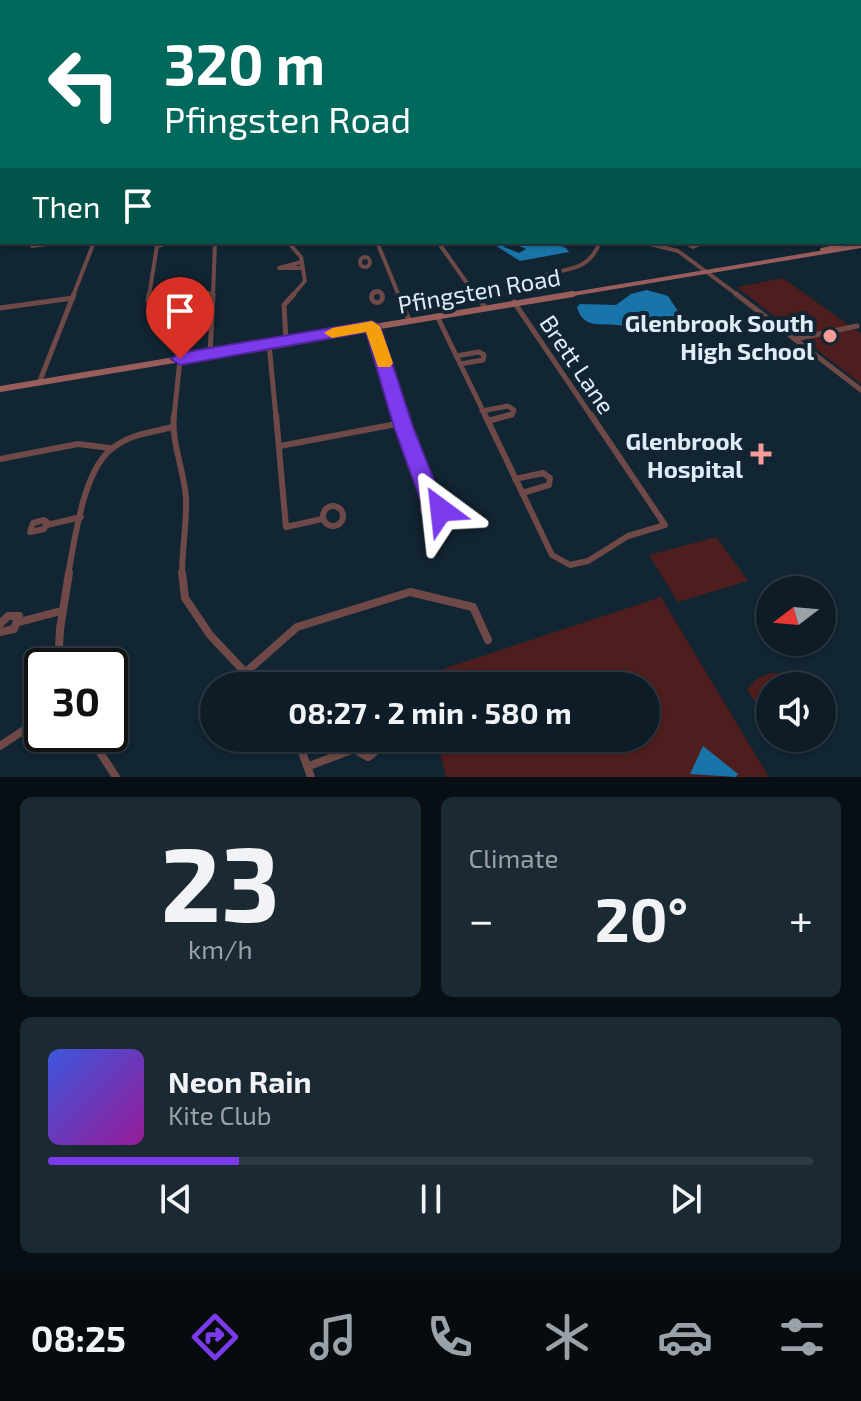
<!DOCTYPE html>
<meta charset="utf-8">
<style>
:root{--surface:#0d1c26;--page:#1b2932;--text:#f1f3f6;--muted:#9aa1a7;--line:#2d3a43;--accent:#7c3aed}
body{margin:0;font-family:"Exo 2",sans-serif;background:var(--page);color:var(--text);height:100vh;display:flex;flex-direction:column;font-size:30px;white-space:nowrap}
*{box-sizing:border-box;margin:0}
p{font-size:26px;color:var(--muted)}
.icon{flex:none;width:44px;height:44px;fill:none;stroke:currentColor;stroke-width:2;stroke-linecap:round;stroke-linejoin:round}
.map{position:relative;height:777px;overflow:hidden}
.drawer{display:flex;flex-direction:column;gap:20px;padding:20px;background:#070f15;flex:1}
.drawer>*{flex:none}
.hud{position:absolute;left:0px;top:0px;width:862px;height:244px;box-shadow:0 2px 6px #0004,0 0 0 2px var(--line);background:#00695c;color:#fff;overflow:hidden}
.needle{width:52px;rotate:254deg}
.controls{position:absolute;left:756px;top:576px;display:grid;gap:16px}
.controls a{display:grid;place-items:center;width:80px;height:80px;border-radius:50%;background:var(--surface);box-shadow:0 2px 6px #0004,0 0 0 2px var(--line);font-size:40px}
.speed{position:absolute;left:24px;top:648px;display:flex;gap:16px;font-size:40px;font-weight:700;text-align:center}
.speed>*{display:grid;place-content:center;width:104px;height:104px;border-radius:50%;background:var(--surface);box-shadow:0 2px 6px #0004,0 0 0 2px var(--line);line-height:1}
.speed .limit{border:4px solid #111;border-radius:12px;background:#fff;color:#111}
.pin{position:absolute;display:grid;place-items:center;width:68px;height:68px;color:#fff;margin:-82px -34px;border-radius:50% 50% 50% 0;rotate:-45deg;box-shadow:0 0 8px #0007}
.pin .icon{rotate:45deg}
.me{position:absolute;width:88px;margin:-44px;rotate:330deg;stroke-linejoin:round;filter:drop-shadow(0 0 6px #0008)}
.turn{display:flex;align-items:center;gap:28px;height:168px;padding:0 32px;font-size:36px}
.turn .icon{width:104px;height:104px;stroke-width:2.5}
.turn b{display:block;font-size:56px;line-height:68px}
.then{display:flex;align-items:center;height:76px;padding:0 32px;background:#0003;gap:16px;font-size:30px}
.big{font-size:60px;font-weight:700;line-height:1.1}
.drawer .card{flex:1;display:flex;flex-direction:column;justify-content:center;gap:12px;min-width:0;padding:0 28px;border-radius:12px;background:var(--page)}
.drawer .dial{align-items:center;gap:0}
.dial b{font-size:104px;line-height:1}
.song{display:flex;align-items:center;gap:24px}
.cover{width:96px;height:96px;border-radius:12px;background:linear-gradient(135deg,hsl(230 70% 55%),hsl(300 70% 35%))}
.played{height:8px;border-radius:4px;background:linear-gradient(90deg,var(--accent) 25%,var(--line) 25%)}
.keys{display:flex;justify-content:space-around;direction:ltr}
.heat{display:flex;justify-content:space-between;align-items:center;font-size:44px;direction:ltr}
.drawer .tiles{flex:1;display:grid;gap:20px;grid-template-columns:1fr 1fr}
.card:last-child{grid-column:span 2}
.trip{position:absolute;left:200px;top:672px;width:460px;height:80px;border-radius:40px;background:var(--surface);box-shadow:0 2px 6px #0004,0 0 0 2px var(--line);font-weight:700;line-height:80px;text-align:center}
.tabs{display:flex;height:128px;justify-content:space-around;align-items:center;background:#050b0f;color:var(--muted)}
.tabs .icon{width:56px;height:56px}
.tabs .on{color:var(--accent)}
.tabs b{font-size:36px;color:var(--text)}
.map>svg:first-child{display:block}
.green{fill:#4e1d1d}
.water{fill:#1975a9}
.lines{fill:none;stroke-linecap:round;stroke-linejoin:round}
.street-far3{stroke:#6e4947;stroke-width:4}
.street-far2{stroke:#6e4947;stroke-width:5}
.street-far1{stroke:#6e4947;stroke-width:6}
.street{stroke:#6e4947;stroke-width:8}
.secondary-far1{stroke:#995e5b;stroke-width:4}
.secondary{stroke:#995e5b;stroke-width:6}
.route{fill:#7c3aed;stroke:#51269a;stroke-width:2}
.slow{fill:#f59e0b}
.poi-dot{fill:#f59b98;stroke:#112532;stroke-width:3}
.labels{text-anchor:middle;dominant-baseline:central;stroke-width:8;stroke-linejoin:round;paint-order:stroke}
.street-label{font-size:24px;fill:#e0ecf5;stroke:#112532}
.poi-label{font-size:24px;font-weight:bold;fill:#e0ecf5;stroke:#112532;text-anchor:end}
</style>
<div class="map">
<svg width="861" height="777" viewBox="0 0 861 777">
<rect width="100%" height="100%" fill="#112532"/>
<g class="green">
<polygon points="783,278 861,334 861,384 737,287"/>
<polygon points="716,537 748,581 678,602 649,555"/>
<polygon points="661,597 769,777 446,777 437,738 646,738 646,686 424,686 422,676"/>
<polygon points="771,673 787,673 794,686 770,686 770,725 747,689 758,678"/>
</g>
<g class="water">
<polygon points="490,242 504,242 504,247 519,253 526,249 511,242 552,243 566,248 569,252 520,261"/>
<path d="M647,290L668,296L685,322C677,326 658,334 649,333C642,333 633,327 625,326C605,322 583,331 577,307L580,304L616,305L631,294Z"/>
<polygon points="703,746 738,774 736,777 690,774"/>
</g>
<g class="lines">
<g class="street-far3">
<polyline points="31,242 32,246 62,242"/>
<polyline points="288,242 301,257 305,281 292,296"/>
<polyline points="377,242 399,296"/>
<polyline points="438,242 476,296"/>
<polyline points="642,242 678,251 739,296"/>
<polyline points="684,242 693,247 698,245 697,242"/>
<circle cx="365" cy="262" r="5"/>
<polyline points="302,262 279,268 303,268"/>
<path d="M538,277C566,267 587,274 600,242"/>
<polyline points="73,296 94,242"/>
<polyline points="149,296 157,246 171,242"/>
<polyline points="189,296 213,293"/>
<polyline points="213,296 215,242"/>
</g>
<g class="street-far2">
<circle cx="377" cy="297" r="5.5"/>
<polyline points="149,294 148,301 206,294"/>
<polyline points="398,294 409,320"/>
<polyline points="475,294 485,307"/>
<polyline points="736,294 861,390"/>
<polyline points="514,302 592,417"/>
<polyline points="0,308 73,298"/>
<polyline points="437,316 486,417"/>
<polyline points="373,327 400,417"/>
<polyline points="796,339 857,326"/>
<polyline points="286,341 284,305 294,294"/>
<polyline points="269,344 276,417"/>
<polyline points="210,354 213,294"/>
<polyline points="456,356 479,352 484,355 483,360 460,364"/>
<polyline points="39,383 74,294"/>
<polyline points="482,411 508,406 514,410 512,415 502,417"/>
<polyline points="174,417 180,359"/>
</g>
<g class="street-far1">
<path d="M174,415C171,442 184,470 186,498C187,523 182,549 182,575"/>
<polyline points="276,415 286,527 322,519"/>
<polyline points="400,415 431,499"/>
<polyline points="485,415 552,555 570,565 588,561 628,536 665,525 591,415"/>
<polyline points="488,421 510,415"/>
<polyline points="280,446 402,423"/>
<polyline points="0,459 78,444 110,448"/>
<polyline points="515,479 543,473 550,478 549,485 522,493"/>
<circle cx="432" cy="508" r="9"/>
<circle cx="333" cy="516" r="10"/>
<polygon points="44,520 47,522 44,529 30,532 33,523"/>
<polyline points="47,525 81,517"/>
<path d="M68,575C75,539 83,468 114,447C131,434 153,432 173,427"/>
</g>
<g class="street">
<polyline points="182,573 185,598 210,635 258,686"/>
<polyline points="19,622 61,611"/>
<polyline points="0,624 8,616 19,616 14,629 0,632"/>
<polyline points="58,666 60,629 69,573"/>
<polyline points="246,672 297,627 410,592 473,607 488,640"/>
<polyline points="88,734 116,777"/>
<polyline points="297,738 311,777"/>
<polyline points="359,738 359,752 368,757 377,750 377,738"/>
<polyline points="0,746 42,718"/>
<polyline points="309,766 357,748"/>
</g>
<g class="secondary-far1">
<polyline points="822,250 855,242"/>
<polyline points="561,296 861,246"/>
</g>
<polyline class="secondary" points="0,389 573,294"/>
</g>
<linearGradient id="sky" x2="0" y2="1"><stop stop-color="#09141c"/><stop offset="0.54" stop-color="#32465a"/><stop offset="1" stop-color="#32465a" stop-opacity="0"/></linearGradient>
<rect width="861" height="237" fill="url(#sky)"/>
<path class="route" d="M372,321L380,326L413,427L439,493L447,495C451,504 453,509 449,517L441,520L433,517L420,499L394,427L366,332L180,365L171,359L180,353Z"/>
<polygon class="slow" points="372,321 380,326 393,363 390,367 378,367 366,332 332,338 324,333 332,328"/>
<g class="poi-dot">
<circle cx="830" cy="336" r="8"/>
<path d="M757 442h8v8h8v8h-8v8h-8v-8h-8v-8h8z"/>
</g>
<g class="labels">
<g class="street-label">
<text transform="translate(479 290) rotate(-10)">Pfingsten Road</text>
<text transform="translate(578 364) rotate(56)">Brett Lane</text>
</g>
<g class="poi-label">
<text x="814" y="322">Glenbrook South<tspan x="814" dy="28">High School</tspan></text>
<text x="743" y="440">Glenbrook<tspan x="743" dy="28">Hospital</tspan></text>
</g>
</g>
</svg>
<div class="controls">
<a><svg class="needle" viewBox="-14 -14 28 28"><path d="M0-13l5 13h-10z" fill="#e53935"/><path d="M0 13l5-13h-10z" fill="#9aa1a7"/></svg></a>
<a><svg class="icon" aria-label="sound" viewBox="0 0 24 24"><path d="M4 9h4l5-4v14l-5-4H4zM17 9q2 3 0 6"/></svg></a>
</div>
<div class="speed"><div class="limit">30</div></div>
<div class="pin" style="left:180px;top:359px;background:#d93025"><svg class="icon" aria-label="arrive" viewBox="0 0 24 24"><path d="M6 21V4h12l-3 4 3 4H6"/></svg></div>
<svg class="me" style="left:441px;top:510px" viewBox="-20 -20 40 40"><path d="M0-17L14 15 0 8-14 15z" fill="#7c3aed" stroke="#fff" stroke-width="4"/></svg>
<div class="trip">08:27 · 2 min · 580 m</div>
<div class="hud">
<div class="turn"><svg class="icon" aria-label="left" viewBox="0 0 24 24"><path d="M17 20v-9H6M10 6l-5 5 5 5"/></svg><div><b>320 m</b>Pfingsten Road</div></div>
<div class="then">Then<svg class="icon" aria-label="arrive" viewBox="0 0 24 24"><path d="M6 21V4h12l-3 4 3 4H6"/></svg></div>
</div>
</div>
<section class="drawer">
<div class="tiles">
<div class="card dial"><b>23</b><p>km/h</p></div>
<div class="card"><p>Climate</p>
<div class="heat"><a>−</a><b class="big">20°</b><a>+</a></div>
</div>
<div class="card">
<div class="song"><i class="cover"></i><div><b>Neon Rain</b><p>Kite Club</p></div></div>
<div class="played"></div>
<div class="keys"><svg class="icon" aria-label="previous" viewBox="0 0 24 24"><path d="M18 5L8 12l10 7zM5 5v14"/></svg><svg class="icon" aria-label="pause" viewBox="0 0 24 24"><path d="M8 5v14M16 5v14"/></svg><svg class="icon" aria-label="next" viewBox="0 0 24 24"><path d="M6 5l10 7-10 7zM19 5v14"/></svg></div>
</div>
</div>
</section>
<nav class="tabs">
<b>08:25</b>
<svg class="icon on" aria-label="directions" viewBox="0 0 24 24"><path d="M12 3l9 9-9 9-9-9zM9 14v-3h6M13 9l2 2-2 2"/></svg>
<svg class="icon" aria-label="music" viewBox="0 0 24 24"><path d="M9 18V5l10-2v13"/><circle cx="6" cy="18" r="3"/><circle cx="16" cy="16" r="3"/></svg>
<svg class="icon" aria-label="phone" viewBox="0 0 24 24"><path d="M5 4h4l2 5-3 2q2 4 5 5l2-3 5 2v4C11 20 4 13 5 4z"/></svg>
<svg class="icon" aria-label="climate" viewBox="0 0 24 24"><path d="M12 3v18M4 7l16 10M4 17L20 7"/></svg>
<svg class="icon" aria-label="car" viewBox="0 0 24 24"><path d="M5 17H2v-5l4-1 3-4h7l3 4 3 1v5h-3M9 17h6M6 11h13"/><circle cx="7" cy="17" r="2"/><circle cx="17" cy="17" r="2"/></svg>
<svg class="icon" aria-label="filters" viewBox="0 0 24 24"><path d="M4 7h16M4 17h16"/><circle cx="9" cy="7" r="2"/><circle cx="15" cy="17" r="2"/></svg>
</nav>
